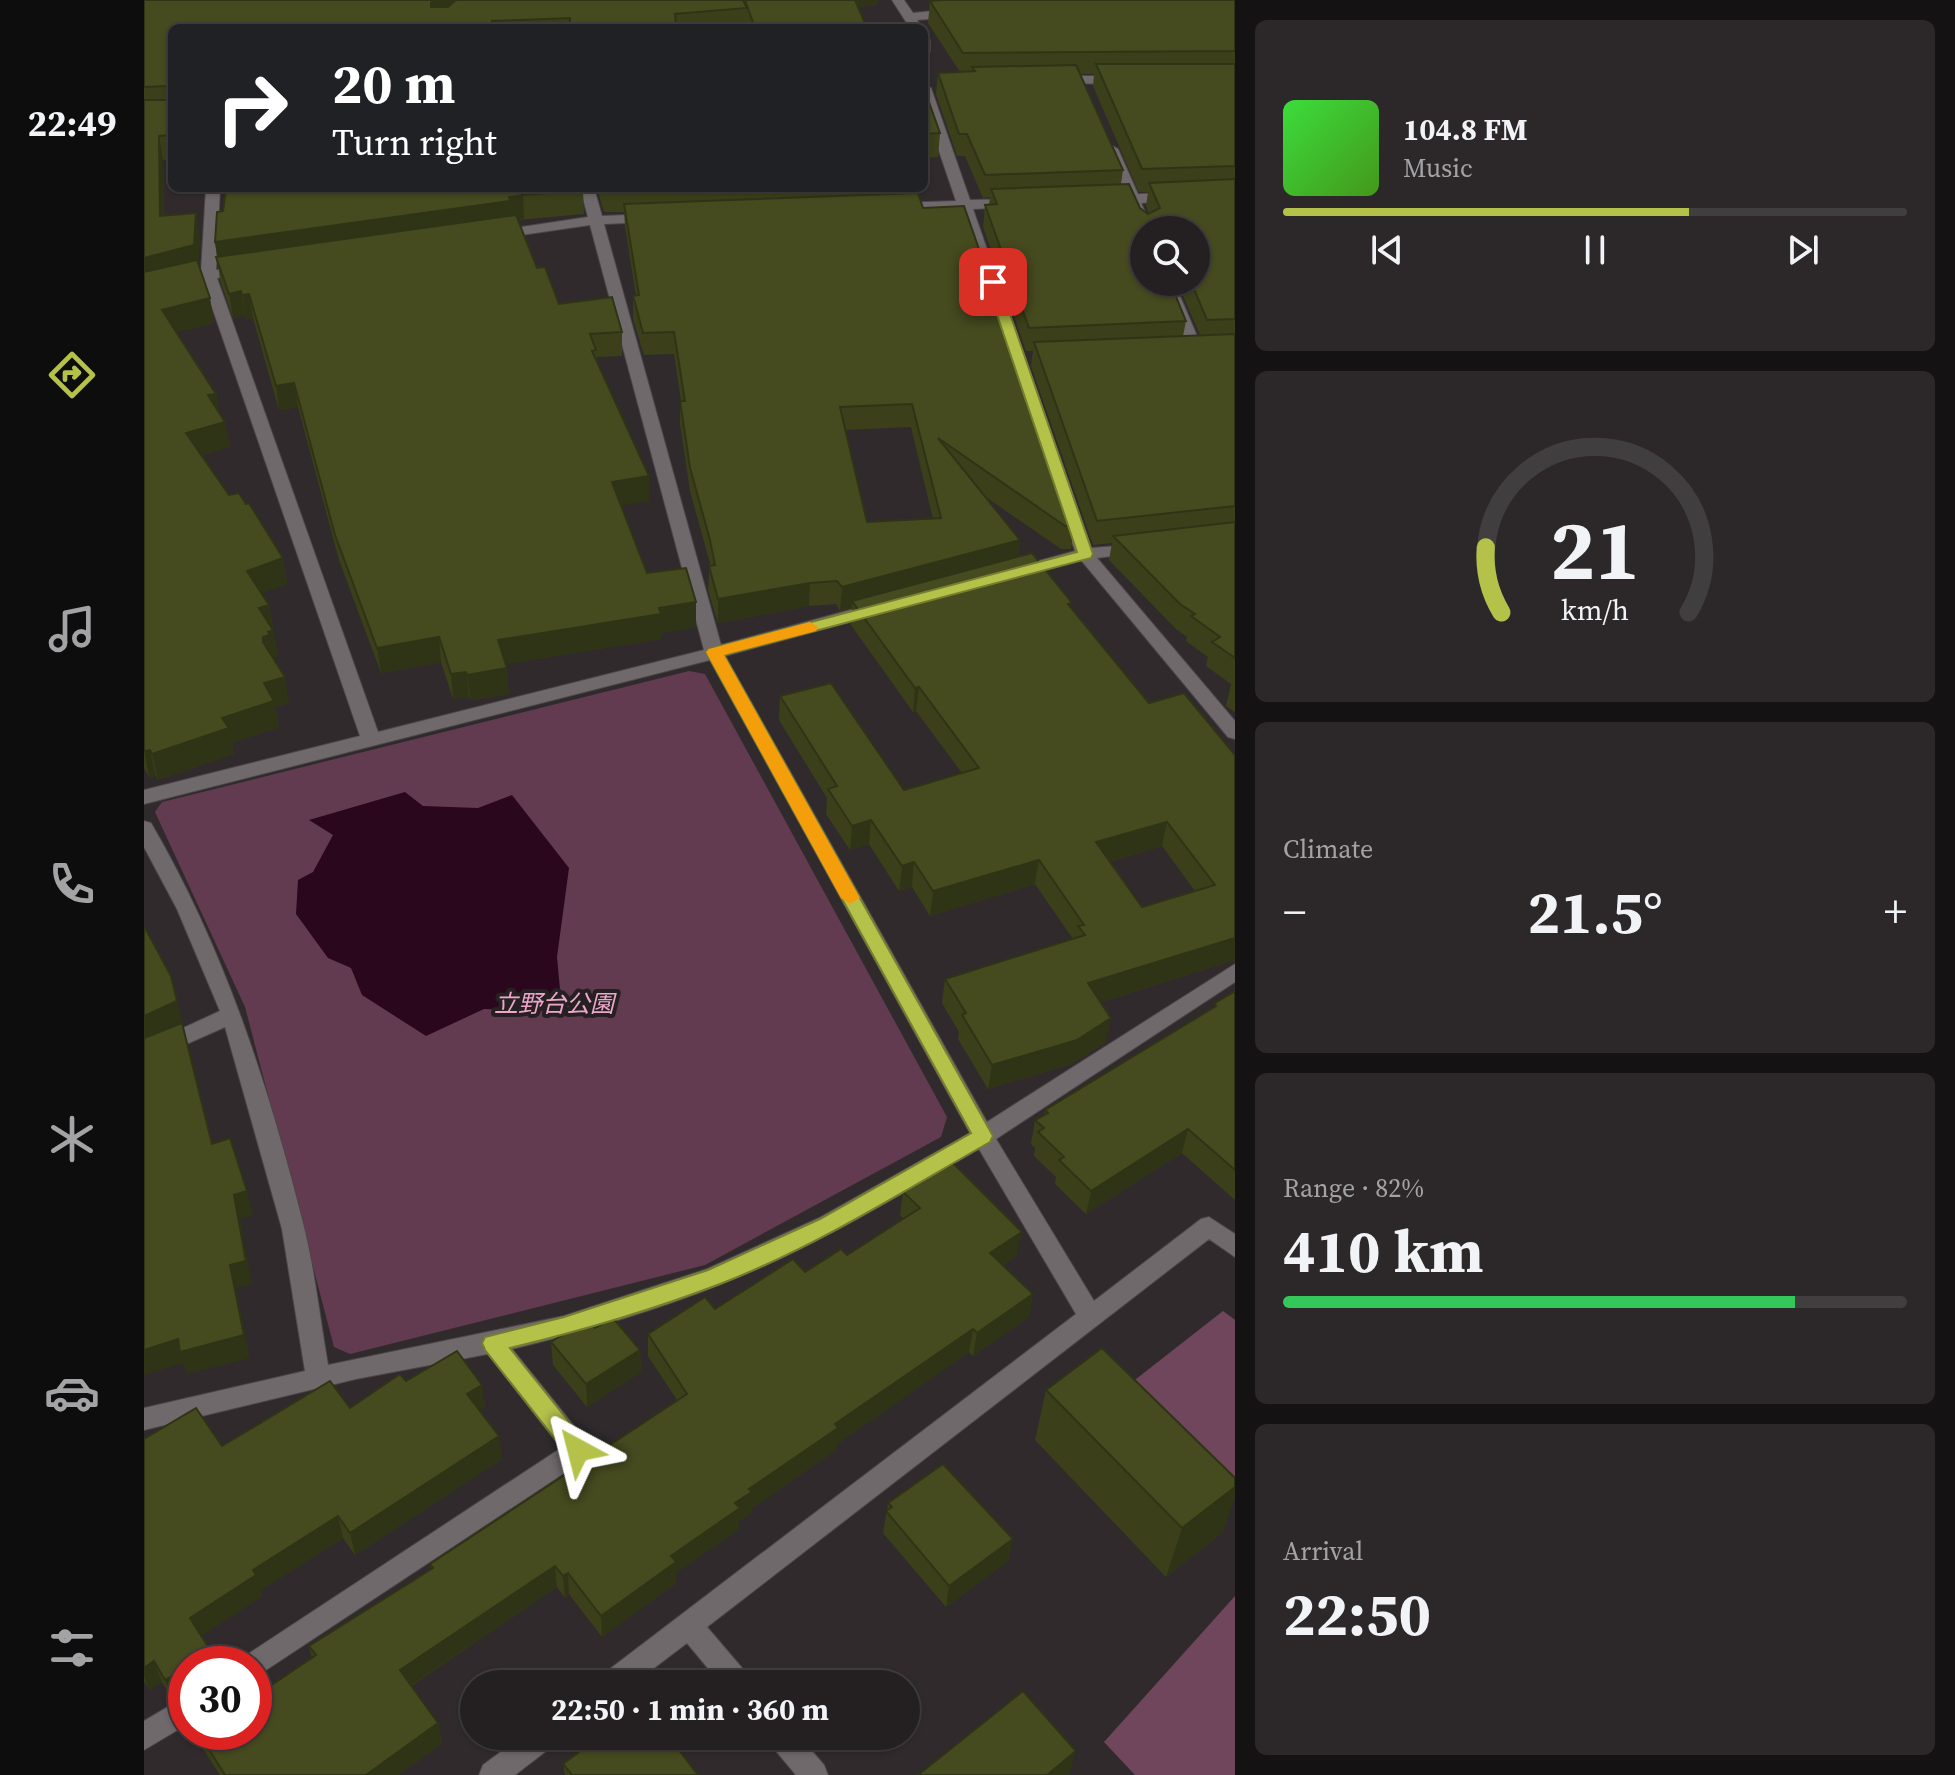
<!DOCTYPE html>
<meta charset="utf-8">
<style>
:root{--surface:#242022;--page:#2c282a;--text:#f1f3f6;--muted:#a3a3a5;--line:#413e40;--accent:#b5c24a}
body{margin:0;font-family:"Source Serif 4","Noto Sans JP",serif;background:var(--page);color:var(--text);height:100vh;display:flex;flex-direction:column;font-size:30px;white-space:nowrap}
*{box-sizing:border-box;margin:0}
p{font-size:26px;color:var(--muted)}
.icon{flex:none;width:44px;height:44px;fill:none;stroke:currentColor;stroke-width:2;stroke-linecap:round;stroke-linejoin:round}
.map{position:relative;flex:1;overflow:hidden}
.panel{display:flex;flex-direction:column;gap:20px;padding:20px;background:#141213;width:720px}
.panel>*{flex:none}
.hud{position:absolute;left:24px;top:24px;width:760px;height:168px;border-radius:12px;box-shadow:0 2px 6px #0004,0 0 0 2px var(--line);background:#202124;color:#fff;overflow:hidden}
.tools{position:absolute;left:986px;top:216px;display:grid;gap:16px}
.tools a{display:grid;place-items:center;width:80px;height:80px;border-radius:50%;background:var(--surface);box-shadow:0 2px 6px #0004,0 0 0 2px var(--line);font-size:40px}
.speed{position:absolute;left:24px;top:1646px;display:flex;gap:16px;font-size:40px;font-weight:700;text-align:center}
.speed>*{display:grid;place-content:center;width:104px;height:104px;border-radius:50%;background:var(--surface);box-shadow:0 2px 6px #0004,0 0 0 2px var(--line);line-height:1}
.speed .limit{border:12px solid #d22;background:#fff;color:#111}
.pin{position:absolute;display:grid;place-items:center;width:68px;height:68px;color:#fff;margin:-34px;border-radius:16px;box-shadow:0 4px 12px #0006}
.me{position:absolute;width:88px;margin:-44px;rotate:322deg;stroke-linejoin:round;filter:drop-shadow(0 0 6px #0008)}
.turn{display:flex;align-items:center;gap:28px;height:168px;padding:0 32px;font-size:36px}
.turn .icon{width:104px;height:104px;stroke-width:2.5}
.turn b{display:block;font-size:56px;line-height:68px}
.big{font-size:60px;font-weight:700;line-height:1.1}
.panel .card{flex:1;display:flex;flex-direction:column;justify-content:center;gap:12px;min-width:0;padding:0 28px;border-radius:12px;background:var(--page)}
.panel .dial{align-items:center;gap:0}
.dial svg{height:208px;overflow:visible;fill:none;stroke:var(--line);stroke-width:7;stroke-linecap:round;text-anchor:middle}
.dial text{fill:var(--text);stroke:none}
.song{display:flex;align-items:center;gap:24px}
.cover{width:96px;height:96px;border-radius:12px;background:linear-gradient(135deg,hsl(120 70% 55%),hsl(100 70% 35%))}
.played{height:8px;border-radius:4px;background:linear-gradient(90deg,var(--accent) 65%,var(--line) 65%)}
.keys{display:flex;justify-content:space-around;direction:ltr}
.heat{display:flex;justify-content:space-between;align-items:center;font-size:44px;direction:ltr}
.charge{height:12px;border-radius:6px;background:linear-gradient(90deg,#34c759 82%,var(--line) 0)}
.trip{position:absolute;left:316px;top:1670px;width:460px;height:80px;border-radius:40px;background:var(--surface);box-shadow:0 2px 6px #0004,0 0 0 2px var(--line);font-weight:700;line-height:80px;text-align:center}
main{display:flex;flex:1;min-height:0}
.dock{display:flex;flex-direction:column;width:144px;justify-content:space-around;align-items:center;background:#0e0d0e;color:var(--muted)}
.dock .icon{width:56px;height:56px}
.dock .active{color:var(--accent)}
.dock b{font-size:36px;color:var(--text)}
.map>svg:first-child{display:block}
.green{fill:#623b50}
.forest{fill:#70465c}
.water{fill:#2a071c}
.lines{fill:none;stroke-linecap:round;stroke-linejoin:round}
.minor-casing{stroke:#4c4649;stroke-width:2}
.minor{fill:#70696c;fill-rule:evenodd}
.wall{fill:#3b401b;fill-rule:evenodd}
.shaded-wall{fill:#303416}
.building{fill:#454a1f;stroke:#303416;stroke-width:2;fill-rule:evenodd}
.route{fill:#b5c24a;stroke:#767e30;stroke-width:2}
.slow{fill:#f59e0b}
.labels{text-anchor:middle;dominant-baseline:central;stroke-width:8;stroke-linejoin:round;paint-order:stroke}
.park-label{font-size:24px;font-style:italic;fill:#eea7cb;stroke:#262023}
</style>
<main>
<nav class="dock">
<b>22:49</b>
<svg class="icon active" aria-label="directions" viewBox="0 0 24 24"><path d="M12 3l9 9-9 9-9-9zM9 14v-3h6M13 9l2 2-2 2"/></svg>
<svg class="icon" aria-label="music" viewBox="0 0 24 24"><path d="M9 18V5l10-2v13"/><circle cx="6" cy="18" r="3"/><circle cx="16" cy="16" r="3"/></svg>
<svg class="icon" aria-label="phone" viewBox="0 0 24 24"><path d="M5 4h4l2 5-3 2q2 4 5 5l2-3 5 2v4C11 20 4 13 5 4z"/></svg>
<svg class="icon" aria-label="climate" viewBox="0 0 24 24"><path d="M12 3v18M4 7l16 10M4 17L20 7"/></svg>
<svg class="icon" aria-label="car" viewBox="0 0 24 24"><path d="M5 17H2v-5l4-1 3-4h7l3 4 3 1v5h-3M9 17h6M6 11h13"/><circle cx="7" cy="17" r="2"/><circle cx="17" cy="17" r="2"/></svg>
<svg class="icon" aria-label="filters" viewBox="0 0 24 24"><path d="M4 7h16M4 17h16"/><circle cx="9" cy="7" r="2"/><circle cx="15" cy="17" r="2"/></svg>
</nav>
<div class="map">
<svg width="1091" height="1775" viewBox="0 0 1091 1775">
<rect width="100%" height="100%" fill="#302a2d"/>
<polygon class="green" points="545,671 561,674 803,1117 797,1137 561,1265 206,1354 190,1347 101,1007 11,812 18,802"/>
<g class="forest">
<polygon points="1079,1311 1091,1320 1091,1488 987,1383"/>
<polygon points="1091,1596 1091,1775 991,1775 960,1742"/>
</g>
<polygon class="water" points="261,792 279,806 334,808 368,795 425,868 413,957 418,1011 340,1009 282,1036 218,995 207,968 184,958 152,914 154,880 169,872 189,835 165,820"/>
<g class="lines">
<defs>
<g id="minor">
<polygon points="748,0 760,0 769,13 809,9 815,13 809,17 773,20 778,28 766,28"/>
<polygon points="780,36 786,40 786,52 780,56"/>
<polygon points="911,76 975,76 982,80 975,84 906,83 904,80"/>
<polygon points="780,84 787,88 826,200 870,199 877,203 870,207 829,209 947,548 999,544 1002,548 999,552 953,558 1091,721 1091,739 1084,737 937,560 871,578 862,573 865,569 931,551 815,209 754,211 747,207 754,203 812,201 780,107"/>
<polygon points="967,145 974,149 994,194 1030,193 1037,197 1030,201 997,203 1009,230 997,233 983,203 966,204 959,200 966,196 980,195 960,149"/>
<path d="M62,188H76L72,270L102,266L109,270L102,274L73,278L234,732L560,650L446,225L351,239L344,235L351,231L444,217L436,188H450L458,216L506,214L513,218L506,222L460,224L577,645L732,603L741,609L738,613L581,656L843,1122L1091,964V982L852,1139L950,1301L1057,1219L1065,1217L1091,1234V1257L1065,1239L563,1627L604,1675L607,1684H577L543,1643L489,1684H455L458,1675L932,1314L835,1149C751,1197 668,1249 577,1284C510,1311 438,1332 368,1349L443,1442L446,1450L443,1458L110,1678V1664H97L101,1656L417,1448L344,1354L212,1379L0,1430V1408L161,1371L138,1229L81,1027L0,1063V1046L76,1011L33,909L0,847V821L7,823C80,948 125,1087 160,1227C171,1272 176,1319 184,1365L420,1316L563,1269L675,1218L826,1133L566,660L0,804V790L216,736L59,281L0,295V287L57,272Z"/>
<polygon points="1016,282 1030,282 1059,350 1056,353 1051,355 1043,350"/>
<polygon points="42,1696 42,1725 0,1750 0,1721"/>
<polygon points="378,1736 414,1736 410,1745 371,1775 335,1775 339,1765"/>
<polygon points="623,1736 655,1736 680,1765 684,1775 652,1775 627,1745"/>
</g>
</defs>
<use href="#minor" class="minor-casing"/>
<use href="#minor" class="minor"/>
</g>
<g class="wall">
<polygon points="0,0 734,0 733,5 714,7 723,28 28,28 28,159 19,160 20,216 52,213 56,238 54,265 70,323 33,332 72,394 76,414 86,447 58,455 85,495 139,558 143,584 118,593 125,605 134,656 130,657 130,660 145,703 131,707 135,727 88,743 90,754 14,780 12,776 5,777 0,768"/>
<path d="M1091,0V712L1082,706L1087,684L1062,666L1064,657L1042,641L1043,637L1032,629L965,560L968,543L949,545L887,366L889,351H882L839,227L841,205H845L846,197L839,198L821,156H813L792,94L794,73L816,72L784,23L786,1ZM936,74H950L949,86L995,192H1004L1002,206L1005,214H1004L996,208L977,184L979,170ZM1000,230H1052V282H1033L1056,335L1039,336L1042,321Z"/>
<polygon points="780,88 796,133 794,157 780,158"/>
<path d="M453,188H768V193L779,208L931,525L927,549H917L839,495L876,540L874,557L927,609L1005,703L1040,693L1091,960L957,1002L962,1042L928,1064L844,1089L814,1039L815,1032L798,1003L801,979L929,939L891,884L786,916L768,887L755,891L725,844L706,850L682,814L683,798L635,720L636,696L760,790L818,773L772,711L769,712L707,625L708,608L696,611L692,604L665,606L574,623L564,590L566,563L546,491L536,424V401H537L530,354L500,355L489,319V296H492L481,226L480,212H460ZM767,427L789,519L723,522L701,430ZM1018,846L1051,891L998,907L965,862Z"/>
<polygon points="439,190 440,214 374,220 393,268 415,304 478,332 478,356 453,357 453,361 505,476 505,501 477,505 503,573 552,627 517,633 517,639 362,664 365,694 326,700 325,697 309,699 297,662 237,673 195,560 154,407 135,410 109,318 102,319 101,315 89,318 76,280 71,242 79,211"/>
<polygon points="1091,991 1091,1200 1038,1153 942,1214 911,1184 912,1177 890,1156 891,1148 887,1144 891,1120 900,1115 901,1110 1070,1008 1071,1003"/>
<polygon points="759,1192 873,1255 859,1265 889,1294 885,1317 829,1356 825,1352 693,1444 692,1450 607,1509 607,1513 595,1521 595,1529 532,1573 532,1583 458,1637 425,1594 421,1598 413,1587 267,1686 294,1723 298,1743 254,1775 76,1775 48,1732 110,1732 168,1658 165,1646 287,1569 286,1564 533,1400 504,1356 504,1334 571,1309 703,1255 760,1219 756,1215"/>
<polygon points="451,1328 496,1350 497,1372 443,1407 409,1365 407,1342"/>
<polygon points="262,1381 341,1407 336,1410 358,1459 211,1555 199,1538 117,1590 118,1596 57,1636 42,1664 42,1719 37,1706 36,1696 29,1700 18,1682 5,1690 0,1681 0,1439 78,1446 206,1408"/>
<polygon points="902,1390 1079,1532 1022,1577 891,1440"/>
<polygon points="744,1503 865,1560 802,1607 739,1533"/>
<polygon points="419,1764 554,1775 421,1775"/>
</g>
<g class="shaded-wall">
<polygon points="290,0 316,0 289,26 287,3"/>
<polygon points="693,0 734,0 733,5 692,9"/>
<polygon points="15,136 19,160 20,240 16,216"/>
<polygon points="379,195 380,219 75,267 71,242"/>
<polygon points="52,213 56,238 54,270 0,284 0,258"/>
<polygon points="97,291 101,315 89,318 85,294"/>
<polygon points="105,294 109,318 102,319 98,295"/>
<polygon points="66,298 70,323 23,335 18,310"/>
<polygon points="150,383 154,407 135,410 132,386"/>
<polygon points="72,394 77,419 64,395"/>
<polygon points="81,422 86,447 47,458 42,433"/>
<polygon points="505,476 505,501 469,507 468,482"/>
<polygon points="876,540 873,563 708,601 708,608 696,611 698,587"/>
<polygon points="139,558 143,584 108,597 103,571"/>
<polygon points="666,583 665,606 574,623 574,599"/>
<polygon points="552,602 552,627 517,633 517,639 356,665 354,640"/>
<polygon points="125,605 134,656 130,657 130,661 119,642 115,608"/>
<polygon points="295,637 297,662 237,673 233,648"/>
<polygon points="363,668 365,694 326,700 323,675"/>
<polygon points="322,672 325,697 309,699 307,674"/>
<polygon points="141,677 145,703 131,707 135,727 88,743 90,754 14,780 8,754 78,718 120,683"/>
<polygon points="775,687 772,711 769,712 771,688"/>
<polygon points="6,750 12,776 5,777 0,751"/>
<polygon points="727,820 725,844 706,850 708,826"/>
<polygon points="1023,822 1018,846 947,867 952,842"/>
<polygon points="895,860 891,884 786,916 789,891"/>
<polygon points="770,862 768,887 755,891 758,866"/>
<polygon points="1091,938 1091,960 940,1007 944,983"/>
<polygon points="33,1001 74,1167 0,1043 0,1016"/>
<polygon points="967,1018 962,1042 928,1064 844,1089 848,1065"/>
<polygon points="1044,1129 1038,1153 942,1214 947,1191"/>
<polygon points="103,1191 109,1215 96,1219 108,1284 92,1288 106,1358 43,1374 39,1363 0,1375 0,1350 86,1265 90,1195"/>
<polygon points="878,1232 873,1255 842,1276 846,1253"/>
<polygon points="889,1294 885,1317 829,1356 833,1333"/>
<polygon points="829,1329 825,1352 693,1444 692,1450 607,1509 607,1513 595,1521 595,1529 532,1573 532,1583 458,1637 457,1616 591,1503 605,1489 691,1424"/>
<polygon points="496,1350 497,1372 443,1407 442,1384"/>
<polygon points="338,1385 341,1407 326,1416 323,1394"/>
<polygon points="355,1436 358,1459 211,1555 206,1533"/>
<polygon points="1091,1487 1091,1497 1079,1532 1022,1577 1038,1528"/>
<polygon points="194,1516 199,1538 117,1590 118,1596 53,1639 46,1618 109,1570"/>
<polygon points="869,1539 865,1560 802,1607 805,1586"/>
<polygon points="411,1566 413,1587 260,1690 256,1670"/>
<polygon points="424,1573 425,1594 421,1598 419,1576"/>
<polygon points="10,1661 18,1682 5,1690 0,1676 0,1668"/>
<polygon points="35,1673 42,1693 29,1700 21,1680"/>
<polygon points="294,1723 298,1743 254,1775 222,1775"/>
<polygon points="932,1751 925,1775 903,1775"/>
</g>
<g class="building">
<polygon points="0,0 290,0 287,3 287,7 304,7 312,0 599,0 603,8 531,14 532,28 426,28 426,18 348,21 348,28 28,28 28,135 15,136 16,216 52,213 50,245 0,258 0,100 24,100 27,97 24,86 0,87"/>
<polygon points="601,0 711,0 723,28 611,28"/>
<polygon points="799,0 1091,0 1091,51 819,53 786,1"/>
<polygon points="952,64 1091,64 1091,166 998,169"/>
<polygon points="932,65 979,170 841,175 823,134 815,134 794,73 831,71 828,67"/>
<polygon points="780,88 796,133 780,134"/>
<polygon points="1091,179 1091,319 1063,320 1047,282 1052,282 1052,230 1000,230 1000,282 1026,282 1042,321 885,328 841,205 853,204 847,189 985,184 996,208 1004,214 1016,208 1005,183"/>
<polygon points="82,188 439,188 439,190 379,195 365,197 366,201 71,242 73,212 79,211"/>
<path d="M774,193L779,208L820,206L931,525L921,526L794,438L876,540L698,587L693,581L666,583L574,599L565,566L571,565L566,540L546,468L536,401H541L530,332L499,333L489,296L495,295L480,204ZM768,404L797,518L723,522L696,407Z"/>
<polygon points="372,215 393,268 401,267 415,304 468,297 478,332 446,334 452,350 448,351 505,476 468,482 503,573 542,568 552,602 515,608 517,614 354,640 363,668 323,675 322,672 307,674 295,637 233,648 191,535 150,383 132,386 105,294 98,295 97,291 85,294 72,257"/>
<polygon points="53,260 66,298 18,310 72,394 64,395 81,422 42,433 85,495 95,493 102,504 105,503 139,558 103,571 125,605 115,608 129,630 124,632 126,635 119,637 119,642 141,677 120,683 130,701 78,718 85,728 8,754 6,750 0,751 0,272"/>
<polygon points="1091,334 1091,506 953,521 890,342"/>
<polygon points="1091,522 1091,658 1068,642 1076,637 1047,616 1051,614 1036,604 969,536"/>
<path d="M888,553L928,603L924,604L1005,703L1040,693L1091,755V938L944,983L967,1018L933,1040L848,1065L818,1015L822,1013L801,979L941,935L934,926L940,925L895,860L789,891L770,862L758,866L727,820L708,826L684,789L693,786L636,696L687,683L760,790L835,768L775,687L771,688L708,601ZM1023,822L1071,885L998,907L952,842Z"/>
<polygon points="0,926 27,976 33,1001 0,1016"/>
<polygon points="1091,991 1091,1170 1044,1129 947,1191 915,1160 920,1157 894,1132 900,1128 891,1120 904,1113 901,1110 1072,1006 1071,1003"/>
<polygon points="38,1023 68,1144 86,1138 103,1191 90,1195 102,1261 86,1265 100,1335 36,1352 34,1339 0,1350 0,1038"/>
<polygon points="807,1161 878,1232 846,1253 889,1294 833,1333 829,1329 691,1424 694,1428 605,1489 608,1492 591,1503 596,1508 527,1556 532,1562 457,1616 424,1573 419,1576 411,1566 256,1670 294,1723 222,1775 81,1775 54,1732 110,1732 110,1697 172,1655 165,1646 289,1568 286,1564 543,1394 504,1334 561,1297 571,1309 649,1259 661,1272 697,1249 703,1255 776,1208 759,1192"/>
<polygon points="469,1318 496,1350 442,1384 407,1342 444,1319 451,1328"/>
<polygon points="958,1348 1091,1478 1091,1487 1038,1528 902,1390"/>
<polygon points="313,1351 338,1385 323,1394 355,1436 206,1533 194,1516 109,1570 112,1575 46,1618 75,1664 42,1664 42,1714 37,1706 35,1673 21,1680 10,1661 0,1668 0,1439 52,1408 78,1446 186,1381 206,1408 256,1374 262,1381"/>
<polygon points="799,1464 869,1539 805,1586 742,1511 748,1507 744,1503"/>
<polygon points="879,1691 932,1751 903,1775 774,1775"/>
<polygon points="456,1736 524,1736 554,1775 428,1775 419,1764"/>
</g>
<path class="route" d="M844,279L855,282L949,554L947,558L580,655L849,1136L846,1142C758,1192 671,1247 576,1284C508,1310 437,1331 366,1348L442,1443L446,1450L442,1458L434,1461L426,1458L341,1350L338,1343L341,1337L420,1317L564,1270L676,1219L827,1133L562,652L565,649L933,552L842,282Z"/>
<polygon class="slow" points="666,622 674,627 672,631 580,655 716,898 706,904 697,898 562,652 565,649"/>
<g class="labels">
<g class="park-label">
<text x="410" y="1003">立野台公園</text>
</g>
</g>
</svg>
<div class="tools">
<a><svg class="icon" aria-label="search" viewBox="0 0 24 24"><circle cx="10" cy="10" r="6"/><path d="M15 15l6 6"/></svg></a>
</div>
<div class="speed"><div class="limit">30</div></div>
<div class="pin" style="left:849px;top:282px;background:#d93025"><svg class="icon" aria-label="arrive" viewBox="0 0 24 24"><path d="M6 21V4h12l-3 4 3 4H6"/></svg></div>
<svg class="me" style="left:434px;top:1450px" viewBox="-20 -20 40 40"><path d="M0-17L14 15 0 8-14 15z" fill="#b5c24a" stroke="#fff" stroke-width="4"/></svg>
<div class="trip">22:50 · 1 min · 360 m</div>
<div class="hud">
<div class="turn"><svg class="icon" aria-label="right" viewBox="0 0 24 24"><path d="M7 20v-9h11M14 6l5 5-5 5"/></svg><div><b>20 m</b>Turn right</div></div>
</div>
</div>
<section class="panel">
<div class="card">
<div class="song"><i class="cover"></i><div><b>104.8 FM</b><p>Music</p></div></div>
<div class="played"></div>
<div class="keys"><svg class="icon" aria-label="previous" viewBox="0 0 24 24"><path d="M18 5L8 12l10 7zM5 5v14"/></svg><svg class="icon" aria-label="pause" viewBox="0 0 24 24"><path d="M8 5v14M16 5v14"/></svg><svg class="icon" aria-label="next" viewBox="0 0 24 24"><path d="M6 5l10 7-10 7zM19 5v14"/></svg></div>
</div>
<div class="card dial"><svg viewBox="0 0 100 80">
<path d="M14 69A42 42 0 1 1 86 69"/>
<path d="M14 69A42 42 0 0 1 8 44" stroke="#b5c24a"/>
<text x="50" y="56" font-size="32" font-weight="700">21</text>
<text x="50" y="72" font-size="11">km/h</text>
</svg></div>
<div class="card"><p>Climate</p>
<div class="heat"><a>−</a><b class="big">21.5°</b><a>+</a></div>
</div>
<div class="card"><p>Range · 82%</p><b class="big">410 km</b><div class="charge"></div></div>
<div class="card"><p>Arrival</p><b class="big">22:50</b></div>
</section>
</main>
